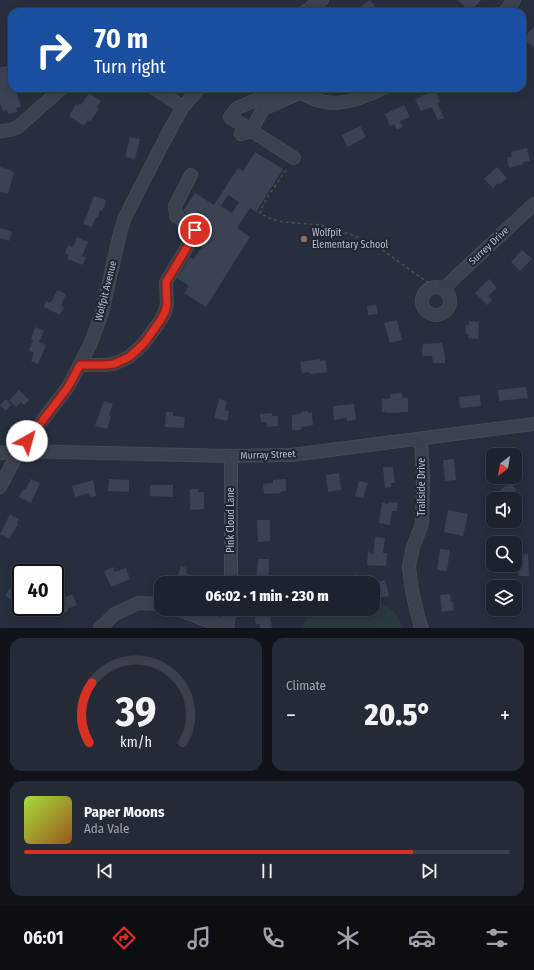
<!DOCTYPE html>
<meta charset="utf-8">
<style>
:root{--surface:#1d232e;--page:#252b36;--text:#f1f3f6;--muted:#a0a4aa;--line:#3b404a;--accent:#d93025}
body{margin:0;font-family:"Fira Sans Condensed",sans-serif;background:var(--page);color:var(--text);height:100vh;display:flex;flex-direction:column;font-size:15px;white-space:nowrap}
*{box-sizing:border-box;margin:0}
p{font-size:13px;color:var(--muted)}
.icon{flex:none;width:22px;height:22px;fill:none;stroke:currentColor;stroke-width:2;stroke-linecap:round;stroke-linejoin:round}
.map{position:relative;height:628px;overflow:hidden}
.side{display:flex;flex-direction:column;gap:10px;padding:10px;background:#101319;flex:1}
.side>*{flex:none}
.banner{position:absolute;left:8px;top:8px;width:518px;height:84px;border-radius:12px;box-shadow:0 2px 10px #0003,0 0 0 1px var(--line);background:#1a4fa0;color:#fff;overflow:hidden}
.needle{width:26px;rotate:211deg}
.buttons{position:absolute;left:486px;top:448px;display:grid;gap:8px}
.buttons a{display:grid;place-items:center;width:36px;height:36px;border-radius:8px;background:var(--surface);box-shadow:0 2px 10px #0003,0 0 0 1px var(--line);font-size:20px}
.speed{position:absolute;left:12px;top:564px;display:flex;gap:8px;font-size:20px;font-weight:700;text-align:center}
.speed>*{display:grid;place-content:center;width:52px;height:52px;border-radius:50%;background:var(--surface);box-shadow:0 2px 10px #0003,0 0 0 1px var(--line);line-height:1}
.speed .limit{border:2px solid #111;border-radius:6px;background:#fff;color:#111}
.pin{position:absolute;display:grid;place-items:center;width:34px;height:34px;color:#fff;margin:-17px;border:2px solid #fff;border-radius:50%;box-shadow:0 1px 4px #0007}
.me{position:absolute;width:44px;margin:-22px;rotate:38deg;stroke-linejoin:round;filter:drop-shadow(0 0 3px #0008)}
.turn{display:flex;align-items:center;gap:14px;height:84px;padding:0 20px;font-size:18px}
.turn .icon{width:52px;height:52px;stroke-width:2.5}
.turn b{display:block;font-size:28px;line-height:34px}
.big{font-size:30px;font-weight:800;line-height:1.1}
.side .widget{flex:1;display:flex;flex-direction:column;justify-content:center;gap:6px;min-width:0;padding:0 14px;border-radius:12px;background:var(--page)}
.side .dial{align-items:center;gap:0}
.dial svg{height:104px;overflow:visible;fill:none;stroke:var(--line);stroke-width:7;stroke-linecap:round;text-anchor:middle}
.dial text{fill:var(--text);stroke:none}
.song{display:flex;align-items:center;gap:12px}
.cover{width:48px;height:48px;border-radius:6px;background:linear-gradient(135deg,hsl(80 70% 55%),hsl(30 70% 35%))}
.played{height:4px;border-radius:2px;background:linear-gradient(90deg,var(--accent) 80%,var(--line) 80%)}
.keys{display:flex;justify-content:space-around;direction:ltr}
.heat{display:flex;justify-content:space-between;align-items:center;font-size:22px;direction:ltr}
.side .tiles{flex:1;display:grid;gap:10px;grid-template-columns:1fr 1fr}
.widget:last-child{grid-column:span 2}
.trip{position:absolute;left:154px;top:576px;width:226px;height:40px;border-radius:12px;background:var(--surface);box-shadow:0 2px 10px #0003,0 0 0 1px var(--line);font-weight:800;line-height:40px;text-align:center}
.tab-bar{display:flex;height:64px;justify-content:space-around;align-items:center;background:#0c0e12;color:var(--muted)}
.tab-bar .icon{width:28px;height:28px}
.tab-bar .selected{color:var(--accent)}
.tab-bar b{font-size:18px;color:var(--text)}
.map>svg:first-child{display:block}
.green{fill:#293a3f}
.building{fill:#3a4254;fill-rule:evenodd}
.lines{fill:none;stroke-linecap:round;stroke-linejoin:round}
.minor-casing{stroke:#444a57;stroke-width:14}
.path{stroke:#425357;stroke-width:1.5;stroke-dasharray:3 3;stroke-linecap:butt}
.minor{stroke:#3b414e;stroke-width:12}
.route-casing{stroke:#8d1f18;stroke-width:10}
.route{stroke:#d93025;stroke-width:7}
.education-dot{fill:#8d6e63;stroke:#202633;stroke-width:1.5}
.labels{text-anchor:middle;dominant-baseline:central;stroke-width:4;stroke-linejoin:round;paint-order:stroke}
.poi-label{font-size:10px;fill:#b7bcc9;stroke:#202633;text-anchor:start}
.street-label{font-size:10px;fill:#b7bcc9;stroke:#202633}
</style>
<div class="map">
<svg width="534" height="628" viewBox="0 0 534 628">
<rect width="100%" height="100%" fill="#272f3e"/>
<g class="green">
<polygon points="358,572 361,583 338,583"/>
<path d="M373,599C389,608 397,609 402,628H302L311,609H373Z"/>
</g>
<g class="building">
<polygon points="370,0 377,9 373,12 353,12"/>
<polygon points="458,0 481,0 470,12"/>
<polygon points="534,27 534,48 523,38"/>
<polygon points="12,65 12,88 15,88 21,107 16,108 17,112 8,114 7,110 2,111 1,105 0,105 0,67"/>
<polygon points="435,90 440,102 437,103 444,118 438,120 432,107 421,111 415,99"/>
<polygon points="89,93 101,101 97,107 99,109 90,122 88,120 84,126 69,116 76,104 78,105 79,103 81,105"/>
<polygon points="404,105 410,117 400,121 403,127 397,130 394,124 390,126 385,114"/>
<polygon points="360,126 366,137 347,147 342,135"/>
<polygon points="130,137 140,139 135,159 125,157"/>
<polygon points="527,148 530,161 523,162 523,164 509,168 507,158 512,157 511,152"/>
<path d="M255,152L283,169L256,212L250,208L237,228L250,237L206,307L184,293L189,286L177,278L190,257L194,259L212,231L200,223V222L183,211L195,193L214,205L238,168L243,171ZM228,195L239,202L232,213L221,206Z"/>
<polygon points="0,167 11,170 10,171 14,172 8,194 0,192"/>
<polygon points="497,167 507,178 500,184 498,183 493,188 484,179"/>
<polygon points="94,196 106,200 104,208 103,207 102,211 100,210 98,217 96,217 92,227 83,224"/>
<polygon points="0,228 12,232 9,241 0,238"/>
<polygon points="77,237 88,242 82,256 86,257 83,265 67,259 69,255 65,253 68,245 73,247"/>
<polygon points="522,250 532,259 520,271 511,262"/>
<polygon points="489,279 497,288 488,296 492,300 487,305 475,293"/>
<polygon points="57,290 66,294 61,306 64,307 60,315 44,307 46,301 50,303 51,301 52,301"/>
<polygon points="376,305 378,314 368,315 367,306"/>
<polygon points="397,320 402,340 390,343 384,323"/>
<polygon points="469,321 479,322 478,339 468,338 469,334 466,334 466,325 469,325"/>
<polygon points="35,327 44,331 39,342 46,345 38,364 31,361 34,353 29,350 33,340 31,339"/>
<polygon points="442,343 445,355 445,363 433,363 432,356 423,356 422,351 423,344"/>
<polygon points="320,359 320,361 325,360 327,372 310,374 309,372 302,373 300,362"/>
<polygon points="526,387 528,398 499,401 498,390"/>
<polygon points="19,390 29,400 24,405 21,402 16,407 9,400"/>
<polygon points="402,393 402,398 408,398 408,412 387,413 387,412 382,412 382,399 391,398 390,394"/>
<polygon points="480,395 481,406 460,408 459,397"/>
<polygon points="6,399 11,405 6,411 0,405"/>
<polygon points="219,399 227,401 225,410 229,411 227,421 214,418"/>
<polygon points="104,401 113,404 109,415 111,416 107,429 95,426"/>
<polygon points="354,404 356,420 347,421 347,418 334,420 333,406"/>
<polygon points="308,411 308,413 312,413 313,425 301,427 301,430 292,430 292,415 301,414 301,412"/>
<polygon points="166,412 173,412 173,416 185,417 184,428 165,427"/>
<polygon points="272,413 272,416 278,416 278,426 267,427 266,422 261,422 260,414"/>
<polygon points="454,459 456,480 445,481 443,460"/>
<polygon points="383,467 393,467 395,483 391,483 391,487 385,488"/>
<polygon points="339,473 341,490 328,492 326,475"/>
<polygon points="31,479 40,483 31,503 19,497 23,489 25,490"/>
<polygon points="109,479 129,480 129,492 108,491"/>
<polygon points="286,479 286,491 280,492 280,493 264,494 263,484 273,483 273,480"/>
<polygon points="93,480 96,496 90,497 89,493 75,497 72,486"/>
<polygon points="359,481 368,483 363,498 355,496"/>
<polygon points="511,483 516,490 506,499 501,499 496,494 506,485 507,486"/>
<polygon points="150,485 173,485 173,497 150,496"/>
<polygon points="190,489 198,489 198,492 204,492 204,509 190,510"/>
<polygon points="389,502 398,503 397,511 392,511 390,525 379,523 382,503 388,504"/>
<polygon points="448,510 468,514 463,536 444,532"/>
<polygon points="10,514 19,519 17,523 18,524 9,539 0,534"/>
<polygon points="257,520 270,520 270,541 258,542"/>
<polygon points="375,537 385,538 383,553 387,553 386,566 367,565 368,551 373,555"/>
<polygon points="440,549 450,550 447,571 437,570"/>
<polygon points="528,554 529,576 518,576 517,564 519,564 519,555"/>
<polygon points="258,559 269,559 269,575 266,575 266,583 256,583 257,567 258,567"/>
<polygon points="181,566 187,568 186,573 200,578 198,583 175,583"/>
<polygon points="113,567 115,572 126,568 130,579 111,587 104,571"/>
<polygon points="385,580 389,596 378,598 374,583"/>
<polygon points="10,588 16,592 12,600 5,596"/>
<polygon points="72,594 77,605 67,609 68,611 59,615 55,608 55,602"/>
<polygon points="450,594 451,602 453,602 454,610 442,612 440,595"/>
<polygon points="269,612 272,628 260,628 260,624 256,625 254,614"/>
</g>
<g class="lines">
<defs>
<g id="minor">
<polyline points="304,12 322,0"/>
<polyline points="505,12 514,0"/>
<polyline points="154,88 183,107"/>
<polyline points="282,88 282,89 237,108 230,117 294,158"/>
<path d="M295,88C325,112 352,103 384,88"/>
<polyline points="0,131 10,130 18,127 62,88"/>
<polyline points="241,134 251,131 263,109 297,94 299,91"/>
<circle cx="436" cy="301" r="14"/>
<polyline points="443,289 534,204"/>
<path d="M80,365H104L114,364L129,357L137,350L145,342L160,321L165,312L167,304L166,282L195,234C194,225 183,221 176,216L175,206L191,175"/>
<polyline points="421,439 423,478 422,524 413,547 409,566 412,591 420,624 422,628"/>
<polyline points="0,453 19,451 231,456 291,455 534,424"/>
<polyline points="0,487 19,451 68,387 90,345 102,313 120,233 125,217 144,180 173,124 183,107 199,88"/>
<polyline points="231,583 231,456"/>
<polyline points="177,609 227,628"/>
<polyline points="100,628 115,614 138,603 161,604"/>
<polyline points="227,628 230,609"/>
</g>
</defs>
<use href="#minor" class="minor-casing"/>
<path class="path" d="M286,170C277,184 265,198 260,213L269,218L283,222L321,225L352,235L373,243L434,287"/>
<use href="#minor" class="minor"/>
</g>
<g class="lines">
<defs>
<polyline id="route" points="27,441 68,387 80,365 104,365 114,364 129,357 137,350 145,342 160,321 165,312 167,304 166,282 195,234 195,230"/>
</defs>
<use href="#route" class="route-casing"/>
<use href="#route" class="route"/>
</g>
<circle class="education-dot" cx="304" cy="239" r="4"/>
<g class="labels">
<g class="poi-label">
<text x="312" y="233">Wolfpit<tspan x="312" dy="12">Elementary School</tspan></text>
</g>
<g class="street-label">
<text transform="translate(489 246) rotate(-43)">Surrey Drive</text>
<text transform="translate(106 291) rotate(-76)">Wolfpit Avenue</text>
<text transform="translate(268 455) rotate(-2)">Murray Street</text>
<text transform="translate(422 487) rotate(-90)">Trailside Drive</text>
<text transform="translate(231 520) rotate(-90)">Pink Cloud Lane</text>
</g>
</g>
</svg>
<div class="buttons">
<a><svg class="needle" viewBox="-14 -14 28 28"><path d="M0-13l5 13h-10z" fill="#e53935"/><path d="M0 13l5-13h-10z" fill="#a0a4aa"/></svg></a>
<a><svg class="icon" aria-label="sound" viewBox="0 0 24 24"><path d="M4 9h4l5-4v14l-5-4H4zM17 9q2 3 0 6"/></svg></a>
<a><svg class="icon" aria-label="search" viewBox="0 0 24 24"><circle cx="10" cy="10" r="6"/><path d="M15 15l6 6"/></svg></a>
<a><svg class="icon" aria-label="layers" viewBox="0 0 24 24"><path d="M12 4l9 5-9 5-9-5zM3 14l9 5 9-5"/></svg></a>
</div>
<div class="speed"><div class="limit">40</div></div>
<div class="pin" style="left:195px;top:230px;background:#d93025"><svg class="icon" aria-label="arrive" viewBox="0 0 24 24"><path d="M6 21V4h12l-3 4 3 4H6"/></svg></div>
<svg class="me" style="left:27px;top:441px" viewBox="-20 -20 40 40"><circle r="19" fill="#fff"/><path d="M0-13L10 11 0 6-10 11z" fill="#d93025"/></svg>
<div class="trip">06:02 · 1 min · 230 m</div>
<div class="banner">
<div class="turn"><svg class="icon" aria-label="right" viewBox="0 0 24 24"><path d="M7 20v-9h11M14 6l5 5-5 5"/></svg><div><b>70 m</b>Turn right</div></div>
</div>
</div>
<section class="side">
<div class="tiles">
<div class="widget dial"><svg viewBox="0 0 100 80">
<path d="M14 69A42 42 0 1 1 86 69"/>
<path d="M14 69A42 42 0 0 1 16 23" stroke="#d93025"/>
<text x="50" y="56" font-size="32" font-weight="700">39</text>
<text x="50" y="72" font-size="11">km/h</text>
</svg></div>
<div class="widget"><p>Climate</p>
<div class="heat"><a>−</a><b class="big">20.5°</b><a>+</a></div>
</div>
<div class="widget">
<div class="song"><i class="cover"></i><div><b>Paper Moons</b><p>Ada Vale</p></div></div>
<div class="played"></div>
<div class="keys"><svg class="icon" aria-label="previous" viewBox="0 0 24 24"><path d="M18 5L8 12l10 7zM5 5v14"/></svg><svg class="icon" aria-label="pause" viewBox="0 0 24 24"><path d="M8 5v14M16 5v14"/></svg><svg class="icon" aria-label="next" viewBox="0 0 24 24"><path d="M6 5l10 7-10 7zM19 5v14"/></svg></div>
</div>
</div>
</section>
<nav class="tab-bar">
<b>06:01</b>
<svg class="icon selected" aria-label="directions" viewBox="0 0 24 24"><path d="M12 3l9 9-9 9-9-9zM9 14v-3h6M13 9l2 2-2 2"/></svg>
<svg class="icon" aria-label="music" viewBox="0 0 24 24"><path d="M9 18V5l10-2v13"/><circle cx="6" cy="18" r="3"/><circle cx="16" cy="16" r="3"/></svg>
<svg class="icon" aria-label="phone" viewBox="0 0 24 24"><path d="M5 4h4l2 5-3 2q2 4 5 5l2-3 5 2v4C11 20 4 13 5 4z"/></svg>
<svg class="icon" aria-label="climate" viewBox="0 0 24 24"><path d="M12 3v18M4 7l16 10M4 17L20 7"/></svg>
<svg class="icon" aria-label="car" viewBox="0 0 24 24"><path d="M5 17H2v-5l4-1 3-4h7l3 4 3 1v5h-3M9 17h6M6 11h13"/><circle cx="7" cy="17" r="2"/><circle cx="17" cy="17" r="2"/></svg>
<svg class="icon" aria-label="filters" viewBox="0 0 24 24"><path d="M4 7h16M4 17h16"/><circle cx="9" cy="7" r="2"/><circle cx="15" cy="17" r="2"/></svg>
</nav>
